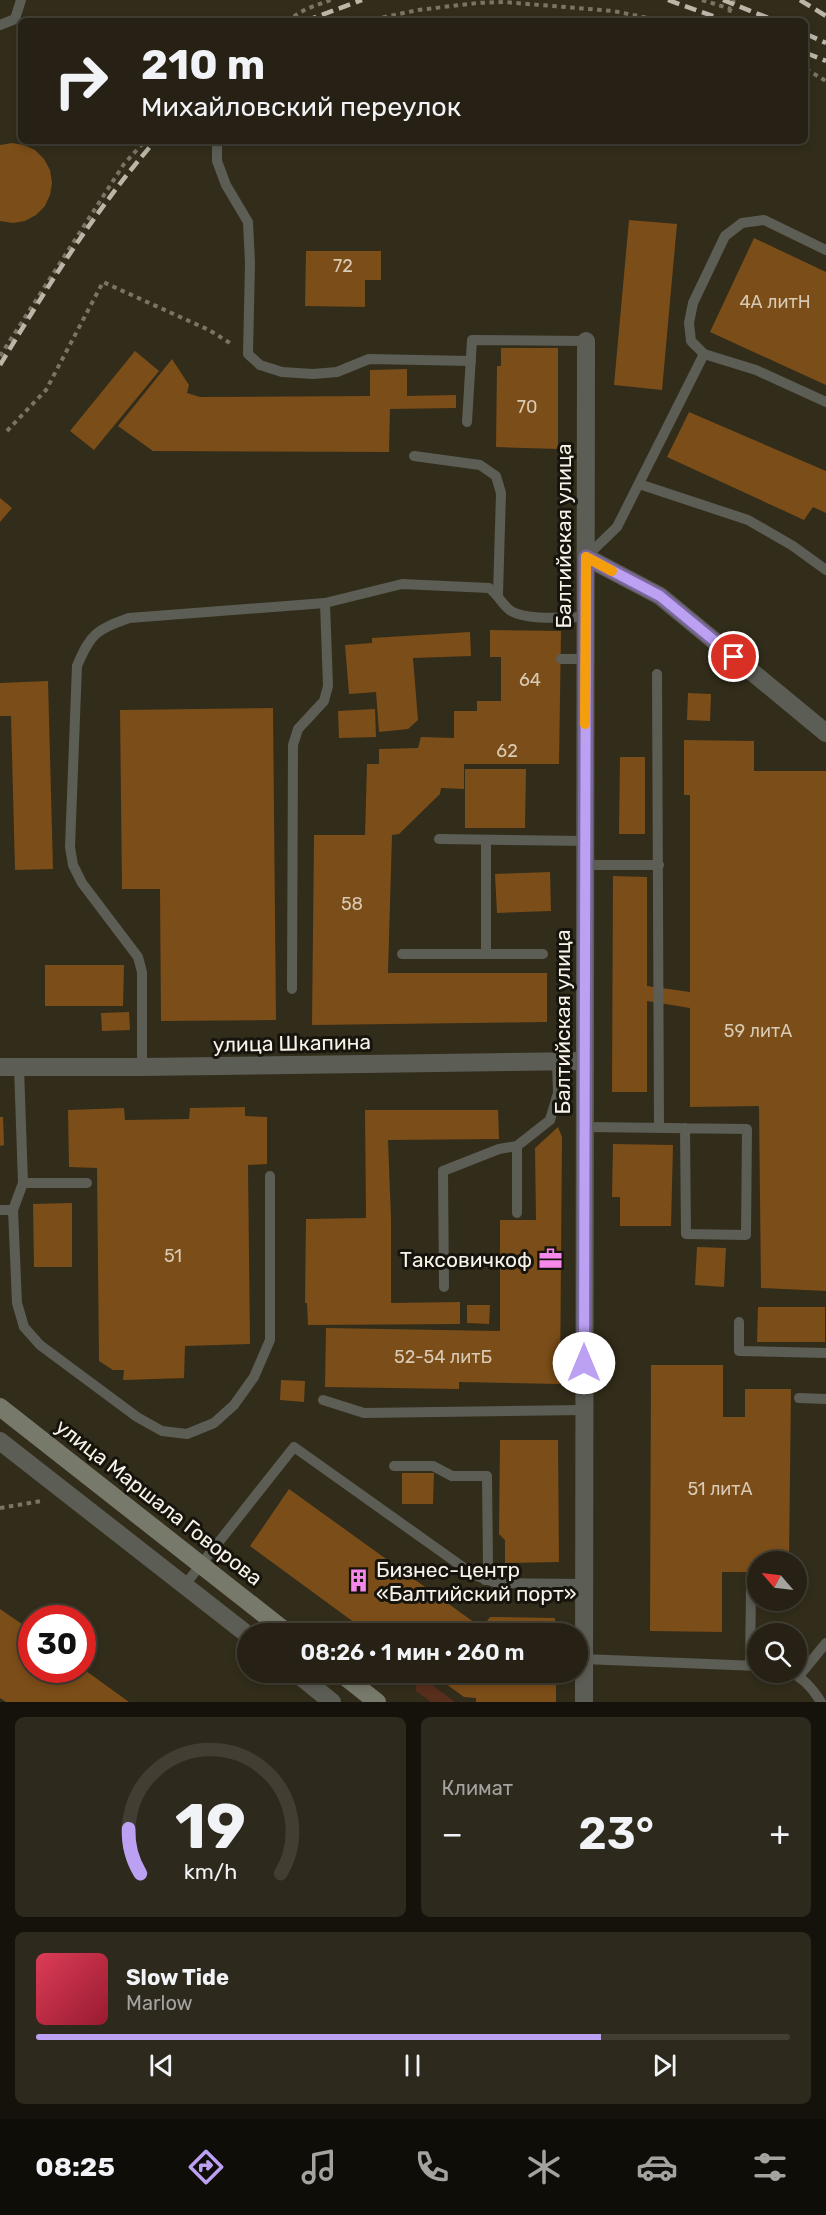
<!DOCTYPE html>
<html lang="ru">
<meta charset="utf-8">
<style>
:root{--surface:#262114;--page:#2e291d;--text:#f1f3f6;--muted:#a4a3a0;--line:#423e34;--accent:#bca0f2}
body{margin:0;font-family:Rubik,sans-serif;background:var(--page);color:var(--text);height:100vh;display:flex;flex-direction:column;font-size:22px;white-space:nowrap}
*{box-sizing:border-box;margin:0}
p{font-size:20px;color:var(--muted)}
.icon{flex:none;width:33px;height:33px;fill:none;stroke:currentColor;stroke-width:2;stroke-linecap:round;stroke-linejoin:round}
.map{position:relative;height:1702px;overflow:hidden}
.panel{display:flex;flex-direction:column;gap:15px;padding:15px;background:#15120b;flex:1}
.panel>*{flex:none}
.guide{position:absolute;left:18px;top:18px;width:790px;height:126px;border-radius:9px;box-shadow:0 3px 9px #0003,0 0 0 2px var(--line);background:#262114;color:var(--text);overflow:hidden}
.needle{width:39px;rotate:298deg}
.tools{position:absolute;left:747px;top:1551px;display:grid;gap:12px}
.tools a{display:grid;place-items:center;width:60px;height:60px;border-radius:50%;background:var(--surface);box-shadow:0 3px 9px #0003,0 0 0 2px var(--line);font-size:30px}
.speed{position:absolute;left:18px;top:1605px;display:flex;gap:12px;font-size:30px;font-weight:700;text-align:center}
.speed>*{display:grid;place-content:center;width:78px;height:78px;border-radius:50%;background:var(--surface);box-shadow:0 3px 9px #0003,0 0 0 2px var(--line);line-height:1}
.speed .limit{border:9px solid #d22;background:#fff;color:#111}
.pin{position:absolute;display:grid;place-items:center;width:51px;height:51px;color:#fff;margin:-26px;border:3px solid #fff;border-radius:50%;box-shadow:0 2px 6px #0007}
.me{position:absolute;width:66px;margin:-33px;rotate:0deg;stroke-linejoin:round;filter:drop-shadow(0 0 4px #0008)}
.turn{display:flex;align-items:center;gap:21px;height:126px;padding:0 24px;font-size:27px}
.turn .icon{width:78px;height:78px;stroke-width:2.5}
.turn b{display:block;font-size:42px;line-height:51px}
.big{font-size:45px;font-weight:600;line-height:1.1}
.panel .tile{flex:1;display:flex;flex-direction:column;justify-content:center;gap:9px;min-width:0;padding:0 21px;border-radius:9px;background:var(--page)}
.panel .dial{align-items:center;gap:0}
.dial svg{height:156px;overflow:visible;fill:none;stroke:var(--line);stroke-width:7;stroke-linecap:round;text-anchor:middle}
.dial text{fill:var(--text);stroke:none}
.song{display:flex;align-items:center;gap:18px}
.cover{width:72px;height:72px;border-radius:9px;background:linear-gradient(135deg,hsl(350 70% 55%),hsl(350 70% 35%))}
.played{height:6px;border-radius:3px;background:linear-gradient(90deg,var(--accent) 75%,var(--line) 75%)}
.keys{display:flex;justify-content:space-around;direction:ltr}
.heat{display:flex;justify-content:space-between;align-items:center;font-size:33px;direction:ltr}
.panel .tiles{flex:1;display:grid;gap:15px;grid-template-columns:1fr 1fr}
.tile:last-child{grid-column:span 2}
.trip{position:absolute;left:237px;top:1623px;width:351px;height:60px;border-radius:30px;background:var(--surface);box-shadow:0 3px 9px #0003,0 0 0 2px var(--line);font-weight:600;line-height:60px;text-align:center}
.tabs{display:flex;height:96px;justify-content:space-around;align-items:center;background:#0f0d08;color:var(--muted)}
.tabs .icon{width:42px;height:42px}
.tabs .selected{color:var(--accent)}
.tabs b{font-size:27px;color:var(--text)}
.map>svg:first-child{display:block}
.green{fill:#582e1d}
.building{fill:#7b4d18}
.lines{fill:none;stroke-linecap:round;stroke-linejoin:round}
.path{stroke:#7a7465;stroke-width:4;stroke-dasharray:4.5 4.5;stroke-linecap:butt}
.service{stroke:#5c5d55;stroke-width:10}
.minor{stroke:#5c5d55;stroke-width:18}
.secondary{stroke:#77796b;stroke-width:18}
.rail{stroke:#bbb6a8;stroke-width:4.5;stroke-dasharray:12 6;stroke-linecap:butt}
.route-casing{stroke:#7a689d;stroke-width:15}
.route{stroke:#bca0f2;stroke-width:10}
.slow{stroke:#f59e0b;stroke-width:10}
.labels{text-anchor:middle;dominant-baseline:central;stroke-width:6;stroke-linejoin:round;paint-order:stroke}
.number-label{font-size:18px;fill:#d9cab4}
.street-label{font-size:21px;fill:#f8f3e8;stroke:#17140d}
.poi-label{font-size:21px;fill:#f8f3e8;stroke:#17140d;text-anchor:end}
</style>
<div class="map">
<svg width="826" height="1702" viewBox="0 0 826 1702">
<rect width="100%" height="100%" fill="#322c1a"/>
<polygon class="green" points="416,1673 455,1702 431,1702 416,1691"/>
<g class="building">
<polygon points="12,143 24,145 35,150 44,159 50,170 52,183 50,195 45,206 36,215 25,221 13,223 0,221 0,145"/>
<polygon points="629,220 677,224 662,390 614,385"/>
<polygon points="754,238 826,272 826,385 710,332"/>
<polygon points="306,251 381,251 381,280 365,280 365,307 305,306"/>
<polygon points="501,348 558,348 558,449 496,447 497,366 501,366"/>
<polygon points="135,351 159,371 94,450 70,431"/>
<polygon points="172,359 189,385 187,393 200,397 370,396 370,370 407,369 407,396 456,395 456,408 390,409 389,452 153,451 118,426"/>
<polygon points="689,412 826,471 826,513 813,507 804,520 667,457"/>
<polygon points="0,498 12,508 0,522"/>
<polygon points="490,630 561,631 559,764 464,764 464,789 441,788 440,794 399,834 392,835 388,973 547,973 547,1022 312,1025 314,835 365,835 367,764 379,764 379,749 418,748 421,737 454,738 454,711 477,711 477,701 501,701 501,657 490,657"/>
<polygon points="470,632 471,656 413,658 418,720 408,729 379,732 376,692 349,694 345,645 372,643 372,638"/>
<polygon points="48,681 53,869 15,870 11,716 0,716 0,683"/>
<polygon points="688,693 711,694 710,721 687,720"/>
<polygon points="273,708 276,1020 161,1021 160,889 122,889 120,710"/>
<polygon points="375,709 376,737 339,738 338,711"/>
<polygon points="684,740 754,741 754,771 826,771 826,1291 761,1288 759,1106 690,1107 690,1008 647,1001 647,1092 612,1092 613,876 647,877 647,986 690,992 690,795 684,795"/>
<polygon points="620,757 645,757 645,834 619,834"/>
<polygon points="465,769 526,769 525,828 465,828"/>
<polygon points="550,872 551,911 497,913 495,874"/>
<polygon points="45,965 124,965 123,1006 45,1006"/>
<polygon points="129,1012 130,1030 102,1031 101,1013"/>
<polygon points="245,1107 245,1116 267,1117 267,1164 248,1165 250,1344 185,1346 184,1378 123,1380 124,1370 113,1370 99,1361 97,1168 69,1167 68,1110 124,1108 125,1120 189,1119 190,1108"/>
<polygon points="365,1110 498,1110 499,1139 388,1140 391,1218 391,1303 460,1302 460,1324 308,1325 307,1303 305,1303 306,1219 366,1218"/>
<polygon points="0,1117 3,1117 4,1145 0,1146"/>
<polygon points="558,1127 562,1137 560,1384 459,1382 459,1389 325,1387 326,1328 500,1331 500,1220 536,1220 535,1148"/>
<polygon points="613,1144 673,1145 671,1226 620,1226 620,1197 612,1197"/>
<polygon points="72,1203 72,1267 34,1267 33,1204"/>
<polygon points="697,1247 726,1248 724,1287 695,1285"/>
<polygon points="467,1305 490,1305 489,1324 467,1323"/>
<polygon points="758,1307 825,1307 825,1342 757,1342"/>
<polygon points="651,1365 723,1365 723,1417 745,1417 745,1389 791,1389 789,1562 758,1562 758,1579 747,1579 747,1572 722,1572 722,1632 650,1631"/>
<polygon points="281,1380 305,1381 304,1402 280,1400"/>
<polygon points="500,1440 558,1440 559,1562 505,1563 505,1540 499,1534"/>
<polygon points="402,1473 434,1473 433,1504 402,1504"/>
<polygon points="289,1489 482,1628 490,1617 555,1618 555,1634 370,1634 250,1546"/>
<polygon points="0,1609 32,1631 32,1670 82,1668 129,1702 6,1702 0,1698"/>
<polygon points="423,1672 556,1672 556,1702 476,1702 476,1698 464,1697 442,1681 440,1685"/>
</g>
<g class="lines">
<g class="path">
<polyline points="702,0 731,9"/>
<polyline points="286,21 306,9 331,0"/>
<polyline points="365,21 418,10 477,3 504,2 613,11 664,21"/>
<polyline points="726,21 734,0"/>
<polyline points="806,69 826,81"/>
<polyline points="0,356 124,164 145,141"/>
<polyline points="7,431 46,390 103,282 209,330 230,343"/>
<polyline points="0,1508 42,1501"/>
</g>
<g class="service">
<polyline points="0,25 15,19 21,0"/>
<polyline points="217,141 217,161 226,185 248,222 250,263 248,354 260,365 282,372 313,374 337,372 369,359 471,361"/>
<polyline points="826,250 764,220 742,223 725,236 693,303 689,323 691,341 704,354 756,370 826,402"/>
<polyline points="467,422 472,340 586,341"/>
<polyline points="414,456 480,465 496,476 501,493 498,594"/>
<polyline points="639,484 748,520 793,546 826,570"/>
<polyline points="586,557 617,527 704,354"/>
<polyline points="561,659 586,659"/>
<polyline points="657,674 659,1128"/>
<polyline points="439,839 585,841"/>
<polyline points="486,840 486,954"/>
<polyline points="585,865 659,865"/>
<polyline points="402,954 543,954"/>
<polyline points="292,989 293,745 298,729 324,701 328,686 325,603"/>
<polyline points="19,1067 23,1183 13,1210 17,1303 24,1327 40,1345 137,1417 162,1431 187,1434 214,1423 234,1405 254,1377 270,1340 270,1176"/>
<path d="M142,1067V972L138,957L82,883L73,865L70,847L77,666C91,633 96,630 129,618L325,603L402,584L489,588C498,594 502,605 511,611C528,621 566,617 586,617"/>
<polyline points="585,1127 747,1129 746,1235 686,1234 685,1128"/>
<polyline points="23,1183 87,1183"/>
<polyline points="0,1210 13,1210"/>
<polyline points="517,1213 517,1146 550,1120 558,1093 557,1062"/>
<polyline points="444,1287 443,1171 499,1149 517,1146"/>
<polyline points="739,1322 739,1351 826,1353"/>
<polyline points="799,1398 826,1399"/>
<polyline points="323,1400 364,1413 584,1410"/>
<polyline points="394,1466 433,1466 452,1476 487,1476 488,1565 485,1580"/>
<polyline points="184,1586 294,1447 474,1575 497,1583 583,1584"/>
<polyline points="583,1659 758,1666"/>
<polyline points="750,1665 751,1589"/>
<path d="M790,1672C804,1678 813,1689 821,1702"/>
<polyline points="799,1676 826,1643"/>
</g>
<g class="minor">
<polyline points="586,557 660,596 826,733"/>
<polyline points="0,1067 142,1067 585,1061"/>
<polyline points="0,1441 248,1635"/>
<polyline points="295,1672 332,1702"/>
<polyline points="584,1702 586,341"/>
</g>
<g class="secondary">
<polyline points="0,1407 289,1634"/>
<polyline points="339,1672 377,1702"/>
</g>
<g class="rail">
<polyline points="668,0 727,21"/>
<polyline points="723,0 776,21"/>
<polyline points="800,0 826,16"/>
<polyline points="305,21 362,0"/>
<polyline points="806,34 826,43"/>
<polyline points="806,53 826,61"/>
<path d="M0,365C47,287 95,210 155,141"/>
</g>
</g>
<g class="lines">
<defs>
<polyline id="route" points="584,1363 586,557 660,596 734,657"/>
</defs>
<use href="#route" class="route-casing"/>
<use href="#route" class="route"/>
<polyline class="slow" points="585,724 586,557 612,571"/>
</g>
<defs>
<symbol id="office-bare" viewBox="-9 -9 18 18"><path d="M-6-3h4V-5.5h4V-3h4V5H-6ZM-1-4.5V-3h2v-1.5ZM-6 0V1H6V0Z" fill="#f788eb" stroke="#17140d" stroke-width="2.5" paint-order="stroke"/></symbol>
<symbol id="building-bare" viewBox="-9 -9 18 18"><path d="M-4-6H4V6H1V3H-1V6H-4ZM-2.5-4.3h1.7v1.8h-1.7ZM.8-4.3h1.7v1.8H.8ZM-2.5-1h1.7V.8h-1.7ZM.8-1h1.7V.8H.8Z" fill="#f788eb" stroke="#17140d" stroke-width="2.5" paint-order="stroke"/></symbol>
</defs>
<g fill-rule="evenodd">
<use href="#office-bare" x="534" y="1242" width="33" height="33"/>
<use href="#building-bare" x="342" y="1564" width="33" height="33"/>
</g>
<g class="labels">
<g class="number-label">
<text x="343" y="266">72</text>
<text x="775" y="302">4А литН</text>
<text x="527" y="407">70</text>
<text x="530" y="680">64</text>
<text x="507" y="751">62</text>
<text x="352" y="904">58</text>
<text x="758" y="1031">59 литА</text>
<text x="173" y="1256">51</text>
<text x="443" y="1357">52-54 литБ</text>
<text x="720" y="1489">51 литА</text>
</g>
<g class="street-label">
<text transform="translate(563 536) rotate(-90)">Балтийская улица</text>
<text transform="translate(562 1022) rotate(-90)">Балтийская улица</text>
<text transform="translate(292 1043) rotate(-1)">улица Шкапина</text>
<text transform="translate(159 1502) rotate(38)">улица Маршала Говорова</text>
</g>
<g class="poi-label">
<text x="532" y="1259">Таксовичкоф</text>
<text x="376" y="1569" text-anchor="start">Бизнес-центр<tspan x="376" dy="24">«Балтийский порт»</tspan></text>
</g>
</g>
</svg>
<div class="tools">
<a><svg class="needle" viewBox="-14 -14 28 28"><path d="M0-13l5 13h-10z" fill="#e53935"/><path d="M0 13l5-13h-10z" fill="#a4a3a0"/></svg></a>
<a><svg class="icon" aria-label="search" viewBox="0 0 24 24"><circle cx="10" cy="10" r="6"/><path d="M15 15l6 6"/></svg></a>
</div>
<div class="speed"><div class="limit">30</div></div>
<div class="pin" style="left:734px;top:657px;background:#d93025"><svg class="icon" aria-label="arrive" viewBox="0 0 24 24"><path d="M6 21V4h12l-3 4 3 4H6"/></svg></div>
<svg class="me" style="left:584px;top:1363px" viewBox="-20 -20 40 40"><circle r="19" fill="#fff"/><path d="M0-13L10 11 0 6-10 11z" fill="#bca0f2"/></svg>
<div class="trip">08:26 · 1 мин · 260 m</div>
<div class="guide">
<div class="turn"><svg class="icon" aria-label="right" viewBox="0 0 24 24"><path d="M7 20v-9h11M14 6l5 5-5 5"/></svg><div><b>210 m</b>Михайловский переулок</div></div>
</div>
</div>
<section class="panel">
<div class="tiles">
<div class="tile dial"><svg viewBox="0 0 100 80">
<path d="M14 69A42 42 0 1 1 86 69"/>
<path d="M14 69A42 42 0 0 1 8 46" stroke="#bca0f2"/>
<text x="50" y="56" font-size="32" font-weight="700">19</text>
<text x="50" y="72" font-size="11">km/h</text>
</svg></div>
<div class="tile"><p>Климат</p>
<div class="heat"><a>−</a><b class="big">23°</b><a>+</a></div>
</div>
<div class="tile">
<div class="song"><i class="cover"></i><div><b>Slow Tide</b><p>Marlow</p></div></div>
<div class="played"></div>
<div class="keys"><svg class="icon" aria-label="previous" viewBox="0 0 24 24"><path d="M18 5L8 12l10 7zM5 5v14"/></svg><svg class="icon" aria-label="pause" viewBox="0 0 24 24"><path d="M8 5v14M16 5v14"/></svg><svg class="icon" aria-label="next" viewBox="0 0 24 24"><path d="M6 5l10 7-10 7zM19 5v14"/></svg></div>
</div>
</div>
</section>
<nav class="tabs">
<b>08:25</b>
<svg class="icon selected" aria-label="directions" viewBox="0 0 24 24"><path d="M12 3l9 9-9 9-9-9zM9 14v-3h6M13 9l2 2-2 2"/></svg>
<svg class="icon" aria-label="music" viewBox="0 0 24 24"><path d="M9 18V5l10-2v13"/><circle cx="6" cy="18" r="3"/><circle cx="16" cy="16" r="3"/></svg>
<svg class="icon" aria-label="phone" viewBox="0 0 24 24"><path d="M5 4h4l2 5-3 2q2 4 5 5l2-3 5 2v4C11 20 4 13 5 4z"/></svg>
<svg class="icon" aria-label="climate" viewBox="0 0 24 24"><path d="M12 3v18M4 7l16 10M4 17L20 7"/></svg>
<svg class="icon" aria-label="car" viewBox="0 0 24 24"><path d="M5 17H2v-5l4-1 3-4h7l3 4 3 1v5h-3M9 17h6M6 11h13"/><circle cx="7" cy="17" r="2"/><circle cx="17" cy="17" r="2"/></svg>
<svg class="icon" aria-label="filters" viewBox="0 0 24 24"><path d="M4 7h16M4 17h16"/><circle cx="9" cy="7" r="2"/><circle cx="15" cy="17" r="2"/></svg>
</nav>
